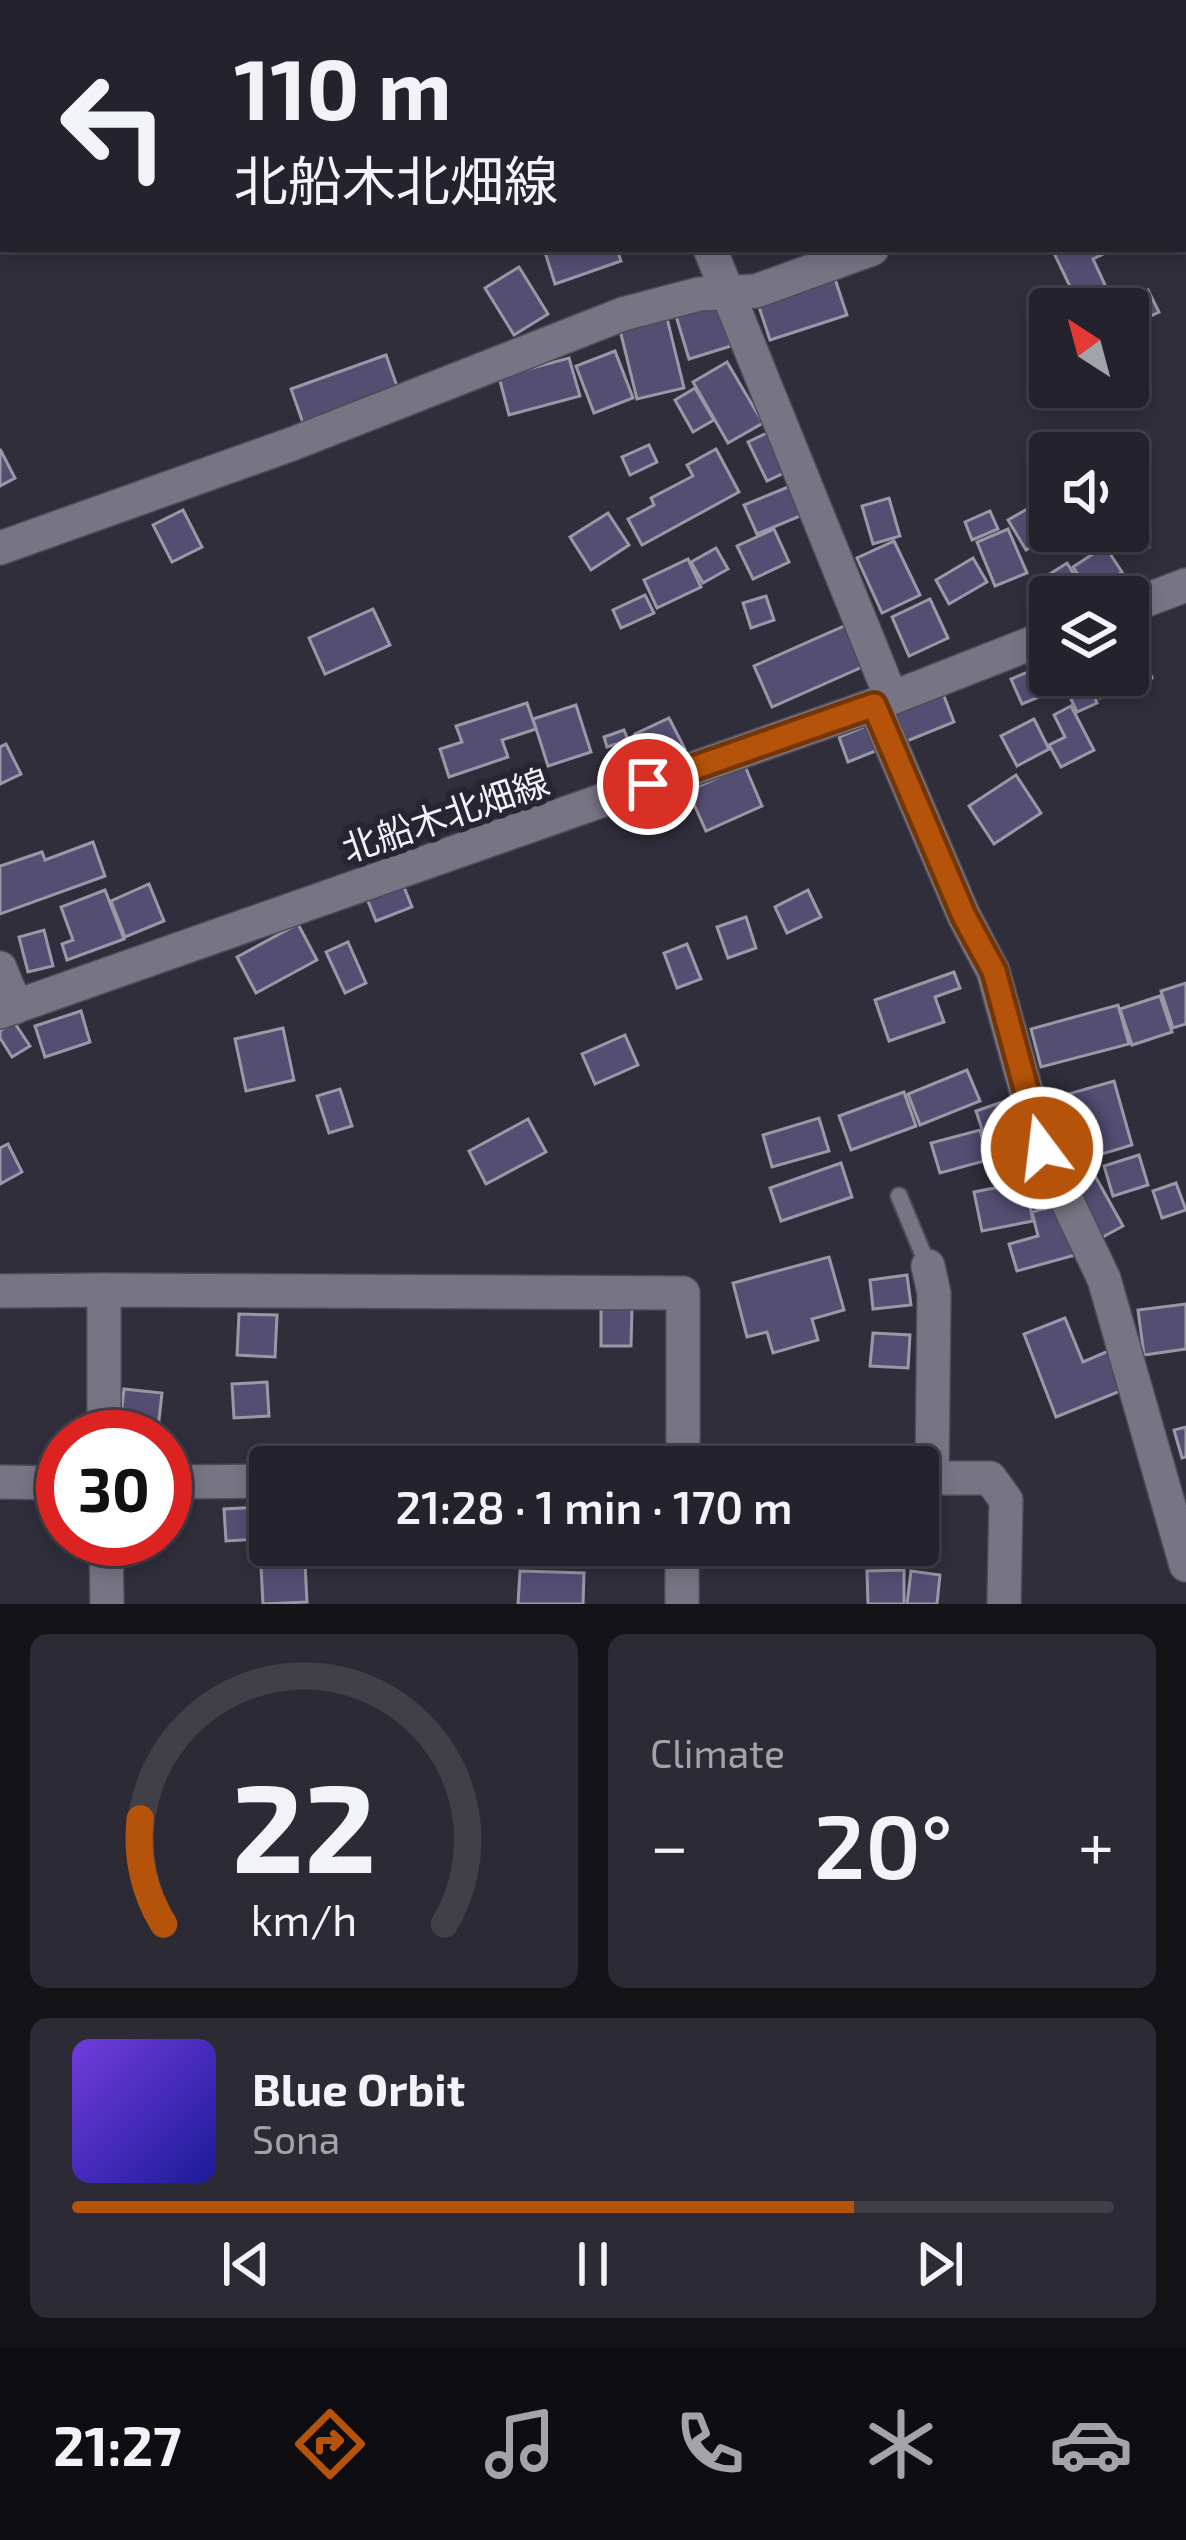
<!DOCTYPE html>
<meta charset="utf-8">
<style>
:root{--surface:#24222c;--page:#2c2a34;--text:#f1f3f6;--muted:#a3a4a9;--line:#413f48;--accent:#b45309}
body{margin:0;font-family:"Exo 2","Noto Sans JP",sans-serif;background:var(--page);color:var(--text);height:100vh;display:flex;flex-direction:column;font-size:45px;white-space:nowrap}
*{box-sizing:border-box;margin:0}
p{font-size:39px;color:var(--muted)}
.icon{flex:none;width:66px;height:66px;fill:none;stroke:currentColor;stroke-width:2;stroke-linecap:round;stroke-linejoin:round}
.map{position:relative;height:1604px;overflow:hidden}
.sheet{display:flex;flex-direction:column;gap:30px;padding:30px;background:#141318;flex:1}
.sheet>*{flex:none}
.hud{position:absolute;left:0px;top:0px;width:1188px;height:252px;box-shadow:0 6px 18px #0003,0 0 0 3px var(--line);background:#24222c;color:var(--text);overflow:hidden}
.needle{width:78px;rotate:324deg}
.tools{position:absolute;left:1029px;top:288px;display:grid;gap:24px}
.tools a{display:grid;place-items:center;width:120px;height:120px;border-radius:12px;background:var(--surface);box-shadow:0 6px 18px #0003,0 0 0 3px var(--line);font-size:60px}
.speed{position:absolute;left:36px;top:1410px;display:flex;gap:24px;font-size:60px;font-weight:700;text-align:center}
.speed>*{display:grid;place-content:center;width:156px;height:156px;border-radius:50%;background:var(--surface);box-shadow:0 6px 18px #0003,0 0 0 3px var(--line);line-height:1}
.speed .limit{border:18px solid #d22;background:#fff;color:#111}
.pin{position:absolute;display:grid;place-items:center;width:102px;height:102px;color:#fff;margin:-51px;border:6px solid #fff;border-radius:50%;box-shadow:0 3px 12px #0007}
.me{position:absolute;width:132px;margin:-66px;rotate:345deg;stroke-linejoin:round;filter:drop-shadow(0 0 9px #0008)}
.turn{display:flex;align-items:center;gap:42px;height:252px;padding:0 36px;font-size:54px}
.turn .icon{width:156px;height:156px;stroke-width:2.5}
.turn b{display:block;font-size:84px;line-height:102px}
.big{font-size:90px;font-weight:600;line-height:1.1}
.sheet .tile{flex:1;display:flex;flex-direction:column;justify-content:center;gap:18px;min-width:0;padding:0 42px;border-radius:18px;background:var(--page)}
.sheet .dial{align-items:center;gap:0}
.dial svg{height:312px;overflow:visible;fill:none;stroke:var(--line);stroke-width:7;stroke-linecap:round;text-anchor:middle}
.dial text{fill:var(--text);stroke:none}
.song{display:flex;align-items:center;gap:36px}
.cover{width:144px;height:144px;border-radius:18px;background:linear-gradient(135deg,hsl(260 70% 55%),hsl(240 70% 35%))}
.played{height:12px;border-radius:6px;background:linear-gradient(90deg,var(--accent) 75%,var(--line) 75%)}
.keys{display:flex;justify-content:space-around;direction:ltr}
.heat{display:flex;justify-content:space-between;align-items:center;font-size:66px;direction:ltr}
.sheet .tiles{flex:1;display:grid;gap:30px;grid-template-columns:1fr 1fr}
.tile:last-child{grid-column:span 2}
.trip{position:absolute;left:249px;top:1446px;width:690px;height:120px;border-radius:12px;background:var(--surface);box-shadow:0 6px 18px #0003,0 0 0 3px var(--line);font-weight:600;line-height:120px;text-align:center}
.dock{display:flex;height:192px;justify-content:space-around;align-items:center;background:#0e0e12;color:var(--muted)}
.dock .icon{width:84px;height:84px}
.dock .selected{color:var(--accent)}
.dock b{font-size:54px;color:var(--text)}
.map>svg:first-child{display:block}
.building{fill:#554e73;stroke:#9a97a7;stroke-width:3}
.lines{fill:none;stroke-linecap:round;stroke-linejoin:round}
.service-casing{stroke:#4c4b56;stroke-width:20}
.minor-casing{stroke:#4c4b56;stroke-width:36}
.tertiary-casing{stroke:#4c4b56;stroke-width:36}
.secondary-casing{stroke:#4c4b56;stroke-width:36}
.service{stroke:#777584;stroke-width:16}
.minor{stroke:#777584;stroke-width:33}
.tertiary{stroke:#777584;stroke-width:33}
.secondary{stroke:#777584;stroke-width:33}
.route-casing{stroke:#753606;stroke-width:30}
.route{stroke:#b45309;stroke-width:21}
.labels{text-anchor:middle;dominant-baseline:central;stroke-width:12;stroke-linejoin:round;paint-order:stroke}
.street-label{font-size:36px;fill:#f2f1f9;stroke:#272531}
</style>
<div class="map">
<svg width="1186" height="1604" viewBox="0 0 1186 1604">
<rect width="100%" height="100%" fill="#302e3b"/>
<g class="building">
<polygon points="544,249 617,249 621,261 555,284"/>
<polygon points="1052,249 1114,249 1093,259 1106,287 1077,301"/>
<polygon points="519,267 548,314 514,335 485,288"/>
<polygon points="835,279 847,315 770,340 758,304"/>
<polygon points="1148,290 1159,312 1128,327 1128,309 1108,309"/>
<polygon points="718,304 731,346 689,359 676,316"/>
<polygon points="667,318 684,388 637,399 620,330"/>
<polygon points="615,351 633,398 594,413 576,366"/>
<polygon points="386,355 398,389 303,423 291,389"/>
<polygon points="569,358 580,396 509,415 499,377"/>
<polygon points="727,362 763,423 728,443 693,382"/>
<polygon points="695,388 714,420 693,432 675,400"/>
<polygon points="769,432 788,471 767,481 748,442"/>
<polygon points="649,445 657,462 630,475 622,457"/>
<polygon points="0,449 15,478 0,486"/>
<polygon points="716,449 739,492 642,545 628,519 654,505 651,498 693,476 687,465"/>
<polygon points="793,485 805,514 757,534 744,505"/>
<polygon points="889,498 900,536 873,544 862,506"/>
<polygon points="1029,508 1047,538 1026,550 1008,520"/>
<polygon points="183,510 202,547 172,562 153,525"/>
<polygon points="990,511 998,529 972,540 965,522"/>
<polygon points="608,513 629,545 591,570 570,537"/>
<polygon points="1141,524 1149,547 1134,552 1127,531"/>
<polygon points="774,529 789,562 753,579 737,546"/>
<polygon points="1008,529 1027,573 995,586 977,542"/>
<polygon points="894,541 920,595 882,613 857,558"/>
<polygon points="1105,546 1122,572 1090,593 1073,567"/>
<polygon points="716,548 728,569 703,583 691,562"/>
<polygon points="973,558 987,582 949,604 936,580"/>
<polygon points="688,559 701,587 657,608 644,580"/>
<polygon points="1067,563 1088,597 1050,597 1050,609 1034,584"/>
<polygon points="645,595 654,613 621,628 613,610"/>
<polygon points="766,596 774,620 751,628 743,603"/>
<polygon points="930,599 948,638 909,656 892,617"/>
<polygon points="373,609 390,645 325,674 309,638"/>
<polygon points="851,623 869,664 772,707 754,666"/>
<polygon points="1137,638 1152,678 1100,698 1091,675 1128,675 1128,641"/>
<polygon points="1050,663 1050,675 1086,675 1097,703 1077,712 1065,686 1022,704 1011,679"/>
<polygon points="942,691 954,722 907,741 894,710"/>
<polygon points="527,703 536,729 502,740 508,757 449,777 440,749 462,742 456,726"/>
<polygon points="576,705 591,752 548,766 533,719"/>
<polygon points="1071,706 1094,750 1061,767 1049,745 1065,737 1054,715"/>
<polygon points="669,718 685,749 650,766 635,734"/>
<polygon points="1034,719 1049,749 1017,766 1001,736"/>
<polygon points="873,723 883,748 848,762 839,737"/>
<polygon points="624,730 628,740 607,747 604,737"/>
<polygon points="6,744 21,774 0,784 0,747"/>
<polygon points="745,766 762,806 706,831 688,791"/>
<polygon points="1016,775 1041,813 994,844 969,806"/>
<polygon points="93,842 105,876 0,914 0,866 42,852 45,860"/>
<polygon points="402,882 412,907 376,921 366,896"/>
<polygon points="149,884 164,921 125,937 111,901"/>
<polygon points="105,890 124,939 67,960 62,944 73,940 61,907"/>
<polygon points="808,890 821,917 787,933 775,907"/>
<polygon points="746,917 756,948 728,958 717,927"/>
<polygon points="298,924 317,960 256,993 237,957"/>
<polygon points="44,930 53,966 28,972 19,937"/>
<polygon points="348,942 366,983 345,993 326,952"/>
<polygon points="687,944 701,979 677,988 664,953"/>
<polygon points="954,972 960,988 935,997 944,1022 889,1041 875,1000"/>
<polygon points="1186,983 1186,1024 1173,1028 1161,991"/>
<polygon points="1160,996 1172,1032 1132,1045 1120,1009"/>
<polygon points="1118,1005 1129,1044 1041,1067 1031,1029"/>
<polygon points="81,1011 90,1042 45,1057 35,1026"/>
<polygon points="14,1022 30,1046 12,1057 0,1038 0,1031"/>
<polygon points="283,1028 294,1080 246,1091 235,1039"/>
<polygon points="625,1035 638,1065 595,1084 582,1054"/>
<polygon points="967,1070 980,1101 920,1125 908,1094"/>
<polygon points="1114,1081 1132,1145 1092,1157 1085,1133 1059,1140 1047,1100"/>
<polygon points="340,1089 352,1126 329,1133 317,1096"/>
<polygon points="904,1092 916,1126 851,1150 839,1116"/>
<polygon points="1014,1098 1032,1151 993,1163 976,1111"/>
<polygon points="819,1118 829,1151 772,1167 763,1135"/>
<polygon points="528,1119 546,1152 486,1184 469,1151"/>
<polygon points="980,1130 988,1160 940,1173 931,1143"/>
<polygon points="8,1144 22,1172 0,1184 0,1148"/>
<polygon points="1139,1155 1148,1185 1113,1196 1104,1166"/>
<polygon points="841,1163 852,1197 781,1221 770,1188"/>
<polygon points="1089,1165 1123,1226 1101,1238 1067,1177"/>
<polygon points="1025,1182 1033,1221 982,1231 974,1192"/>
<polygon points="1176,1183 1186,1210 1162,1218 1153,1191"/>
<polygon points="1065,1203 1079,1254 1017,1271 1009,1244 1038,1236 1032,1212"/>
<polygon points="829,1257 844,1310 812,1319 818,1340 773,1353 767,1332 747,1337 733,1283"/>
<polygon points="907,1275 911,1305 873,1309 870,1280"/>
<polygon points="1186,1304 1186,1349 1144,1355 1138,1310"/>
<polygon points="601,1306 632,1307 631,1346 601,1346"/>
<polygon points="239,1314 277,1315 275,1357 237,1355"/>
<polygon points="1065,1318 1083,1362 1113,1349 1128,1388 1056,1417 1024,1334"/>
<polygon points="873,1333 910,1335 908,1368 870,1366"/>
<polygon points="267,1382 269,1416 234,1418 232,1384"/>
<polygon points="124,1389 162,1393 158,1429 120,1425"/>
<polygon points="1186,1427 1186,1457 1182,1458 1174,1430"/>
<polygon points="918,1503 930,1504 926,1549 889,1546 918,1545"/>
<polygon points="259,1507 261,1539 226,1541 224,1509"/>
<polygon points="827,1545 859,1545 859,1553 828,1555"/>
<polygon points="305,1563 307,1602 263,1604 261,1566"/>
<polygon points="904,1570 904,1604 868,1604 867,1571"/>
<polygon points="520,1571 584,1573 583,1604 518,1604"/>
<polygon points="911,1571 940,1575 937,1604 907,1604"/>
</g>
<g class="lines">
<defs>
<polyline id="service" points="899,1196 928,1266"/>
<g id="minor">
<polyline points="1185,137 1186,136"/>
<polyline points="0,548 292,444 623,314 699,294 756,291 872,249"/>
<polyline points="874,705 964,916 993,971 1042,1148 1104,1279 1186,1565"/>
<polyline points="0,968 16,1007"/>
<polyline points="928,1266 934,1293 932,1478"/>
<polyline points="0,1291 104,1290"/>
<polyline points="104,1437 104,1290 683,1293 683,1467"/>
<polyline points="918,1478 990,1478 1006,1500 1004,1604"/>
<polyline points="0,1482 63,1483"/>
<polyline points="165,1482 270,1481"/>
<polyline points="106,1539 107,1604"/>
<polyline points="682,1604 682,1545"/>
</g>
<g id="tertiary">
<polyline points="614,0 615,3"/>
<polyline points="710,249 891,697"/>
</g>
<g id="secondary">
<polyline points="1128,607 1186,585"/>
<polyline points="0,1012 874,705 1050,636"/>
</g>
</defs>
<use href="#service" class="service-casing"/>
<use href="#minor" class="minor-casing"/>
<use href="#tertiary" class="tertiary-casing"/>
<use href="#secondary" class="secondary-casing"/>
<use href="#service" class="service"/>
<use href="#minor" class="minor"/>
<use href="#tertiary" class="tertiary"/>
<use href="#secondary" class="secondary"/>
</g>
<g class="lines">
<defs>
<polyline id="route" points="648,784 874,705 964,916 994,971 1042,1148"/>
</defs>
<use href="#route" class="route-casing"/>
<use href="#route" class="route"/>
</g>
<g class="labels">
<g class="street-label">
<text transform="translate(445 814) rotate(-19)">北船木北畑線</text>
</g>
</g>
</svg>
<div class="tools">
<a><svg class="needle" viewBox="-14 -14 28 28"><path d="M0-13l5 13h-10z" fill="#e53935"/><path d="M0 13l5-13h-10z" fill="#a3a4a9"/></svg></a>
<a><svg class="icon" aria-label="sound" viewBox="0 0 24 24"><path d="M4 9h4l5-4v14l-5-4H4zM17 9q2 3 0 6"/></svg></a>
<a><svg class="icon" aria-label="layers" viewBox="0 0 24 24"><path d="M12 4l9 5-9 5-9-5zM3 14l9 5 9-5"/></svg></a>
</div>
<div class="speed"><div class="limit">30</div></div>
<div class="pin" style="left:648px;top:784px;background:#d93025"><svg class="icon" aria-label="arrive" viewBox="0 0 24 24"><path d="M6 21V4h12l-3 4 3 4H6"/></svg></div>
<svg class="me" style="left:1042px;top:1148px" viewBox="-20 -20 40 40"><circle r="17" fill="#b45309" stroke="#fff" stroke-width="3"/><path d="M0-11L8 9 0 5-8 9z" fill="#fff"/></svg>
<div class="trip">21:28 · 1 min · 170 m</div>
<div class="hud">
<div class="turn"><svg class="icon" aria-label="left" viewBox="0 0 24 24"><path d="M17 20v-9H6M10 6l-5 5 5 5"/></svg><div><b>110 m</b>北船木北畑線</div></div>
</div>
</div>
<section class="sheet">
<div class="tiles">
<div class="tile dial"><svg viewBox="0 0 100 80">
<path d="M14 69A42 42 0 1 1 86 69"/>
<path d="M14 69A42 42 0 0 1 8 42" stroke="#b45309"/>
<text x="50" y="56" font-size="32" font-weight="700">22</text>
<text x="50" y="72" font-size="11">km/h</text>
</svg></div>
<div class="tile"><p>Climate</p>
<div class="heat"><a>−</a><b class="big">20°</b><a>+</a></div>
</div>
<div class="tile">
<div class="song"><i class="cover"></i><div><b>Blue Orbit</b><p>Sona</p></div></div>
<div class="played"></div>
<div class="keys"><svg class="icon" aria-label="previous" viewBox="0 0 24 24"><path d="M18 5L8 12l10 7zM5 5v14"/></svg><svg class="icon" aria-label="pause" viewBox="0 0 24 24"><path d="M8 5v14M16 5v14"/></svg><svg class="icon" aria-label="next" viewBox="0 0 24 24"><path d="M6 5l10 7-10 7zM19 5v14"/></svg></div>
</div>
</div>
</section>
<nav class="dock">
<b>21:27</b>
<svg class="icon selected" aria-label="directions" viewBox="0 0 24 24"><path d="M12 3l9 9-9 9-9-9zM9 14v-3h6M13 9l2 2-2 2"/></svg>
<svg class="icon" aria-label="music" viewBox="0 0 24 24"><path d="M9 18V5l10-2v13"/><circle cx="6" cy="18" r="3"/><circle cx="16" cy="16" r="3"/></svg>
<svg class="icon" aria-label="phone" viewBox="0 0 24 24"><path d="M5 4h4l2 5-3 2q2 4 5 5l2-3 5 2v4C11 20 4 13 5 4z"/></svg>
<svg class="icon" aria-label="climate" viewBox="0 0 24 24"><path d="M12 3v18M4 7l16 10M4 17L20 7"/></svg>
<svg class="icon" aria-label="car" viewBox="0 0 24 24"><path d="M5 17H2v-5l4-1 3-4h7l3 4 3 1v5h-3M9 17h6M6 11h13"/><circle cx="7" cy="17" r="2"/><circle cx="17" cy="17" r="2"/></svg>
</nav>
